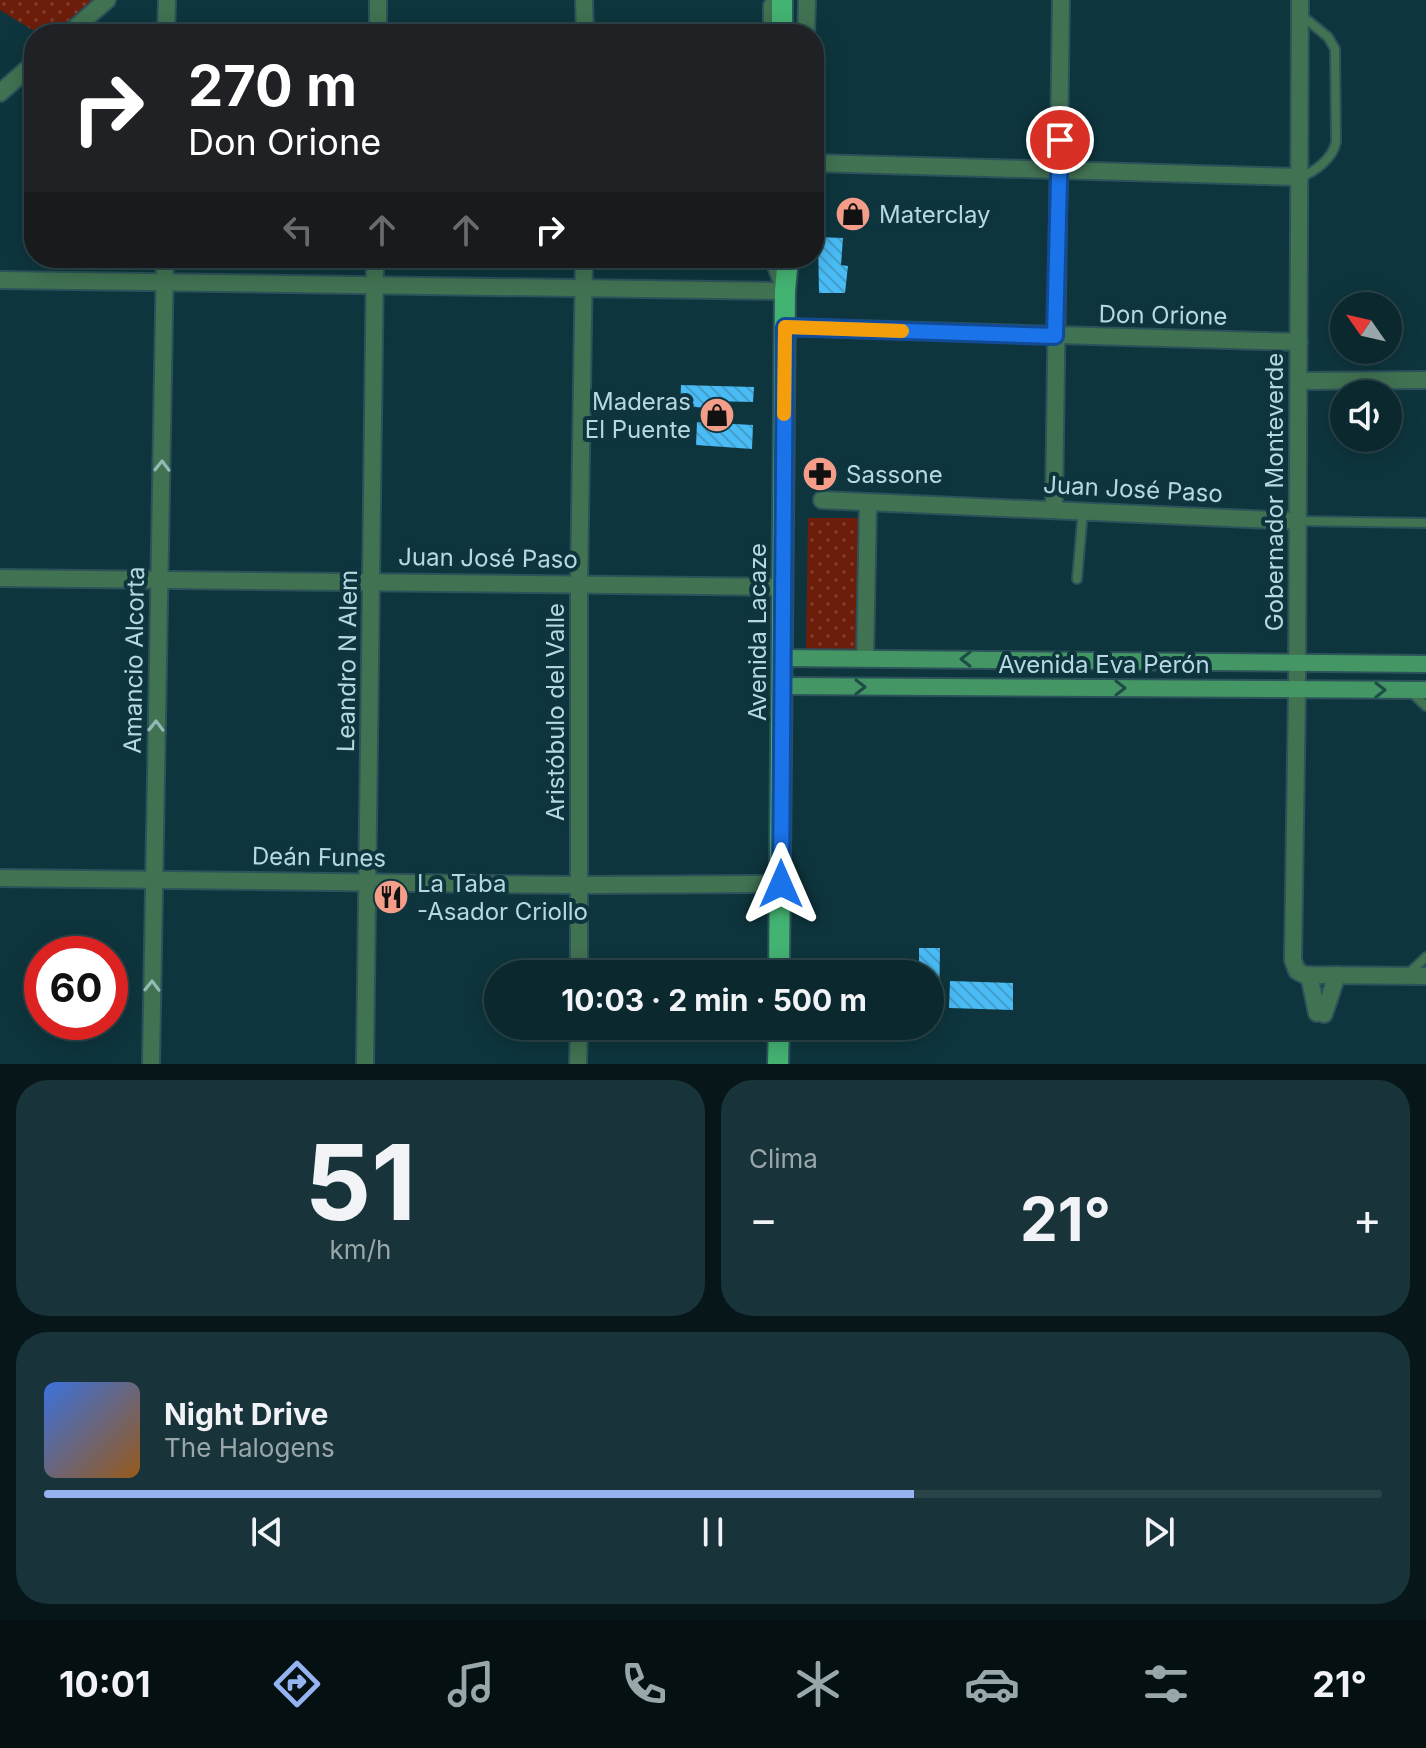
<!DOCTYPE html>
<html lang="es">
<meta charset="utf-8">
<style>
:root{--surface:#0a282e;--page:#18343a;--text:#f1f3f6;--muted:#99a6aa;--line:#2a444a;--accent:#95b2f1}
body{margin:0;font-family:Inter,sans-serif;background:var(--page);color:var(--text);height:100vh;display:flex;flex-direction:column;font-size:30px;white-space:nowrap}
*{box-sizing:border-box;margin:0}
p{font-size:26px;color:var(--muted)}
.icon{flex:none;width:44px;height:44px;fill:none;stroke:currentColor;stroke-width:2;stroke-linecap:round;stroke-linejoin:round}
.map{position:relative;height:1064px;overflow:hidden}
.sheet{display:flex;flex-direction:column;gap:16px;padding:16px;background:#061619;flex:1}
.sheet>*{flex:none}
.banner{position:absolute;left:24px;top:24px;width:800px;height:244px;border-radius:32px;box-shadow:0 4px 20px #0003,0 0 0 2px var(--line);background:#202124;color:#fff;overflow:hidden}
.needle{width:52px;rotate:304deg}
.tools{position:absolute;left:1330px;top:292px;display:grid;gap:16px}
.tools a{display:grid;place-items:center;width:72px;height:72px;border-radius:50%;background:var(--surface);box-shadow:0 4px 20px #0003,0 0 0 2px var(--line);font-size:40px}
.speed{position:absolute;left:24px;top:936px;display:flex;gap:16px;font-size:40px;font-weight:700;text-align:center}
.speed>*{display:grid;place-content:center;width:104px;height:104px;border-radius:50%;background:var(--surface);box-shadow:0 4px 20px #0003,0 0 0 2px var(--line);line-height:1}
.speed .limit{border:12px solid #d22;background:#fff;color:#111}
.pin{position:absolute;display:grid;place-items:center;width:68px;height:68px;color:#fff;margin:-34px;border:4px solid #fff;border-radius:50%;box-shadow:0 2px 8px #0007}
.me{position:absolute;width:88px;margin:-44px;rotate:0deg;stroke-linejoin:round;filter:drop-shadow(0 0 6px #0008)}
.turn{display:flex;align-items:center;gap:28px;height:168px;padding:0 32px;font-size:36px}
.turn .icon{width:104px;height:104px;stroke-width:2.5}
.turn b{display:block;font-size:56px;line-height:68px}
.lanes{display:flex;align-items:center;height:76px;padding:0 32px;background:#0003;justify-content:center;gap:40px;direction:ltr}
.lanes .off{opacity:.35}
.big{font-size:60px;font-weight:700;line-height:1.1}
.sheet .tile{flex:1;display:flex;flex-direction:column;justify-content:center;gap:12px;min-width:0;padding:0 28px;border-radius:32px;background:var(--page)}
.sheet .dial{align-items:center;gap:0}
.dial b{font-size:104px;line-height:1}
.song{display:flex;align-items:center;gap:24px}
.cover{width:96px;height:96px;border-radius:12px;background:linear-gradient(135deg,hsl(220 70% 55%),hsl(30 70% 35%))}
.played{height:8px;border-radius:4px;background:linear-gradient(90deg,var(--accent) 65%,var(--line) 65%)}
.keys{display:flex;justify-content:space-around;direction:ltr}
.heat{display:flex;justify-content:space-between;align-items:center;font-size:44px;direction:ltr}
.sheet .tiles{flex:1;display:grid;gap:16px;grid-template-columns:1fr 1fr}
.tile:last-child{grid-column:span 2}
.trip{position:absolute;left:484px;top:960px;width:460px;height:80px;border-radius:40px;background:var(--surface);box-shadow:0 4px 20px #0003,0 0 0 2px var(--line);font-weight:700;line-height:80px;text-align:center}
.tabs{display:flex;height:128px;justify-content:space-around;align-items:center;background:#041012;color:var(--muted)}
.tabs .icon{width:56px;height:56px}
.tabs .active{color:var(--accent)}
.tabs b{font-size:36px;color:var(--text)}
.map>svg:first-child{display:block}
.grass{fill:url(#grass-dots)}
.building{fill:url(#building-back-hatch)}
.lines{fill:none;stroke-linecap:round;stroke-linejoin:round}
.service-casing{stroke:#2c525a;stroke-width:12}
.minor-casing{stroke:#2c525a;stroke-width:20}
.tertiary-casing{stroke:#2c525a;stroke-width:20}
.secondary-casing{stroke:#2c525a;stroke-width:20}
.primary-casing{stroke:#2c525a;stroke-width:24}
.service{stroke:#417252;stroke-width:8}
.minor{stroke:#417252;stroke-width:16}
.tertiary{stroke:#417252;stroke-width:16}
.secondary{stroke:#449764;stroke-width:16}
.primary{stroke:#43b372;stroke-width:20}
.oneway{stroke:#93b9b5}
.oneway2{stroke:#1c4e47}
.route-casing{stroke:#114b97;stroke-width:20}
.route{stroke:#1a73e8;stroke-width:14}
.slow{stroke:#f59e0b;stroke-width:14}
.labels{text-anchor:middle;dominant-baseline:central;stroke-width:8;stroke-linejoin:round;paint-order:stroke}
.poi-label{font-size:24px;fill:#b6d8e0;stroke:#0e353d;text-anchor:start}
.street-label{font-size:24px;fill:#b6d8e0;stroke:#0e353d}
</style>
<div class="map">
<svg width="1426" height="1064" viewBox="0 0 1426 1064">
<defs>
<pattern id="grass-dots" width="8" height="8" patternUnits="userSpaceOnUse" patternTransform="scale(2)"><rect width="8" height="8" fill="#6d1e0b"/><path d="M2 2h.1M6 6h.1" fill="none" stroke="#803e2e" stroke-width="1.8" stroke-linecap="round"/></pattern>
<pattern id="building-back-hatch" width="6" height="6" patternUnits="userSpaceOnUse" patternTransform="scale(2)"><rect width="6" height="6" fill="#49bcf6"/><path d="M-1 5l2 2M0 0l6 6M5-1l2 2" fill="none" stroke="#449dc9"/></pattern>
</defs>
<rect width="100%" height="100%" fill="#0e353d"/>
<g class="grass">
<polygon points="0,0 92,0 53,34 39,34 0,10"/>
<polygon points="808,518 859,518 857,650 806,650"/>
</g>
<g class="building">
<polygon points="818,237 843,238 841,265 848,266 845,293 819,293"/>
<polygon points="681,385 754,387 753,402 710,401 710,408 680,406"/>
<polygon points="697,422 753,425 752,449 696,445"/>
<polygon points="919,948 940,948 939,1009 930,1009 930,974 919,974"/>
<polygon points="950,981 1013,983 1013,1010 949,1008"/>
</g>
<g class="lines">
<defs>
<g id="service">
<path d="M1300,177C1315,172 1333,158 1336,142L1335,49L1328,37L1301,15"/>
<polyline points="1298,521 1426,523"/>
<polyline points="1077,579 1083,511"/>
<polyline points="1410,691 1426,706"/>
<polyline points="1409,973 1426,957"/>
</g>
<g id="minor">
<polyline points="584,0 585,34"/>
<polyline points="1300,0 1297,689 1293,960 1297,971 1305,975 1426,976"/>
<polyline points="166,34 167,0"/>
<polyline points="378,34 378,0"/>
<polyline points="772,34 772,6"/>
<polyline points="806,34 807,0"/>
<polyline points="814,163 1300,177"/>
<polyline points="773,258 785,290"/>
<polyline points="0,280 785,291"/>
<polyline points="785,327 1299,342"/>
<polyline points="1299,381 1426,380"/>
<polyline points="822,500 1297,521"/>
<polyline points="1054,509 1061,0"/>
<polyline points="0,578 783,587"/>
<polyline points="865,658 868,503"/>
<polyline points="0,878 579,885 781,884"/>
<polyline points="579,974 579,583 584,258"/>
<polyline points="1309,975 1317,1013"/>
<polyline points="1324,1014 1337,975"/>
<polyline points="151,1064 165,258"/>
<polyline points="365,1064 375,258"/>
<polyline points="578,1064 579,1026"/>
</g>
<g id="tertiary">
<polyline points="68,34 107,0"/>
<polyline points="0,93 34,63"/>
</g>
<g id="secondary">
<polyline points="782,658 1426,664"/>
<polyline points="782,686 1426,690"/>
</g>
<g id="primary">
<polyline points="782,34 782,0"/>
<polyline points="779,974 785,291 788,258"/>
<polyline points="778,1064 779,1026"/>
</g>
</defs>
<use href="#service" class="service-casing"/>
<use href="#minor" class="minor-casing"/>
<use href="#tertiary" class="tertiary-casing"/>
<use href="#secondary" class="secondary-casing"/>
<use href="#primary" class="primary-casing"/>
<use href="#service" class="service"/>
<use href="#minor" class="minor"/>
<use href="#tertiary" class="tertiary"/>
<use href="#secondary" class="secondary"/>
<use href="#primary" class="primary"/>
</g>
<defs><path id="oneway-chevron" d="M-2-3.5L2.5 0L-2 3.5" fill="none" stroke-width="1.6" stroke-linecap="round" stroke-linejoin="round" transform="scale(2)"/></defs>
<g class="oneway">
<use href="#oneway-chevron" transform="translate(162 466) rotate(-89)"/>
<use href="#oneway-chevron" transform="translate(156 726) rotate(-89)"/>
<use href="#oneway-chevron" transform="translate(152 986) rotate(-89)"/>
</g>
<g class="oneway2">
<use href="#oneway-chevron" transform="translate(966 659) rotate(-179)"/>
<use href="#oneway-chevron" transform="translate(860 687)"/>
<use href="#oneway-chevron" transform="translate(1120 688)"/>
<use href="#oneway-chevron" transform="translate(1380 690)"/>
</g>
<g class="lines">
<defs>
<polyline id="route" points="781,884 785,327 1055,336 1060,140"/>
</defs>
<use href="#route" class="route-casing"/>
<use href="#route" class="route"/>
<polyline class="slow" points="784,414 785,327 902,331"/>
</g>
<defs>
<symbol id="shop-disc" viewBox="-11 -11 22 22"><circle r="9.5" fill="#f49e89" stroke="#0e353d"/><path d="M-5-2.5h2.3a2.7 3.5 0 0 1 5.4 0H5L5.5 6h-11ZM-1.5-2.5h3a1.5 2.3 0 0 0-3 0Z" fill="#111"/></symbol>
<symbol id="pharmacy-disc" viewBox="-11 -11 22 22"><circle r="9.5" fill="#f49e89" stroke="#0e353d"/><path d="M-2-6h4v4h4v4h-4v4h-4v-4h-4v-4h4Z" fill="#111"/></symbol>
<symbol id="restaurant-disc" viewBox="-11 -11 22 22"><circle r="9.5" fill="#f49e89" stroke="#0e353d"/><path d="M-5-6h1v4h1v-4h1v4h1v-4h1v5L-1.5 .5V6h-2V.5L-5-1ZM5-6V6H3V1.5H1.5Q1.5-4 5-6Z" fill="#111"/></symbol>
</defs>
<g fill-rule="evenodd">
<use href="#shop-disc" x="833" y="194" width="40" height="40"/>
<use href="#shop-disc" x="697" y="395" width="40" height="40"/>
<use href="#pharmacy-disc" x="800" y="454" width="40" height="40"/>
<use href="#restaurant-disc" x="371" y="877" width="40" height="40"/>
</g>
<g class="labels">
<g class="poi-label">
<text x="879" y="214">Materclay</text>
<text x="691" y="401" text-anchor="end">Maderas<tspan x="691" dy="28">El Puente</tspan></text>
<text x="846" y="474">Sassone</text>
<text x="417" y="883">La Taba<tspan x="417" dy="28">-Asador Criollo</tspan></text>
</g>
<g class="street-label">
<text transform="translate(1163 315) rotate(1)">Don Orione</text>
<text transform="translate(1133 489) rotate(3)">Juan José Paso</text>
<text transform="translate(1274 492) rotate(-90)">Gobernador Monteverde</text>
<text transform="translate(488 558) rotate(1)">Juan José Paso</text>
<text transform="translate(757 632) rotate(-90)">Avenida Lacaze</text>
<text transform="translate(134 660) rotate(-89)">Amancio Alcorta</text>
<text transform="translate(347 661) rotate(-89)">Leandro N Alem</text>
<text x="1104" y="664">Avenida Eva Perón</text>
<text transform="translate(555 712) rotate(-90)">Aristóbulo del Valle</text>
<text transform="translate(319 857) rotate(1)">Deán Funes</text>
</g>
</g>
</svg>
<div class="tools">
<a><svg class="needle" viewBox="-14 -14 28 28"><path d="M0-13l5 13h-10z" fill="#e53935"/><path d="M0 13l5-13h-10z" fill="#99a6aa"/></svg></a>
<a><svg class="icon" aria-label="sound" viewBox="0 0 24 24"><path d="M4 9h4l5-4v14l-5-4H4zM17 9q2 3 0 6"/></svg></a>
</div>
<div class="speed"><div class="limit">60</div></div>
<div class="pin" style="left:1060px;top:140px;background:#d93025"><svg class="icon" aria-label="arrive" viewBox="0 0 24 24"><path d="M6 21V4h12l-3 4 3 4H6"/></svg></div>
<svg class="me" style="left:781px;top:884px" viewBox="-20 -20 40 40"><path d="M0-17L14 15 0 8-14 15z" fill="#1a73e8" stroke="#fff" stroke-width="4"/></svg>
<div class="trip">10:03 · 2 min · 500 m</div>
<div class="banner">
<div class="turn"><svg class="icon" aria-label="right" viewBox="0 0 24 24"><path d="M7 20v-9h11M14 6l5 5-5 5"/></svg><div><b>270 m</b>Don Orione</div></div>
<div class="lanes"><svg class="icon off" aria-label="left" viewBox="0 0 24 24"><path d="M17 20v-9H6M10 6l-5 5 5 5"/></svg><svg class="icon off" aria-label="ahead" viewBox="0 0 24 24"><path d="M12 20V5M6 11l6-6 6 6"/></svg><svg class="icon off" aria-label="ahead" viewBox="0 0 24 24"><path d="M12 20V5M6 11l6-6 6 6"/></svg><svg class="icon" aria-label="right" viewBox="0 0 24 24"><path d="M7 20v-9h11M14 6l5 5-5 5"/></svg></div>
</div>
</div>
<section class="sheet">
<div class="tiles">
<div class="tile dial"><b>51</b><p>km/h</p></div>
<div class="tile"><p>Clima</p>
<div class="heat"><a>−</a><b class="big">21°</b><a>+</a></div>
</div>
<div class="tile">
<div class="song"><i class="cover"></i><div><b>Night Drive</b><p>The Halogens</p></div></div>
<div class="played"></div>
<div class="keys"><svg class="icon" aria-label="previous" viewBox="0 0 24 24"><path d="M18 5L8 12l10 7zM5 5v14"/></svg><svg class="icon" aria-label="pause" viewBox="0 0 24 24"><path d="M8 5v14M16 5v14"/></svg><svg class="icon" aria-label="next" viewBox="0 0 24 24"><path d="M6 5l10 7-10 7zM19 5v14"/></svg></div>
</div>
</div>
</section>
<nav class="tabs">
<b>10:01</b>
<svg class="icon active" aria-label="directions" viewBox="0 0 24 24"><path d="M12 3l9 9-9 9-9-9zM9 14v-3h6M13 9l2 2-2 2"/></svg>
<svg class="icon" aria-label="music" viewBox="0 0 24 24"><path d="M9 18V5l10-2v13"/><circle cx="6" cy="18" r="3"/><circle cx="16" cy="16" r="3"/></svg>
<svg class="icon" aria-label="phone" viewBox="0 0 24 24"><path d="M5 4h4l2 5-3 2q2 4 5 5l2-3 5 2v4C11 20 4 13 5 4z"/></svg>
<svg class="icon" aria-label="climate" viewBox="0 0 24 24"><path d="M12 3v18M4 7l16 10M4 17L20 7"/></svg>
<svg class="icon" aria-label="car" viewBox="0 0 24 24"><path d="M5 17H2v-5l4-1 3-4h7l3 4 3 1v5h-3M9 17h6M6 11h13"/><circle cx="7" cy="17" r="2"/><circle cx="17" cy="17" r="2"/></svg>
<svg class="icon" aria-label="filters" viewBox="0 0 24 24"><path d="M4 7h16M4 17h16"/><circle cx="9" cy="7" r="2"/><circle cx="15" cy="17" r="2"/></svg>
<b>21°</b>
</nav>
